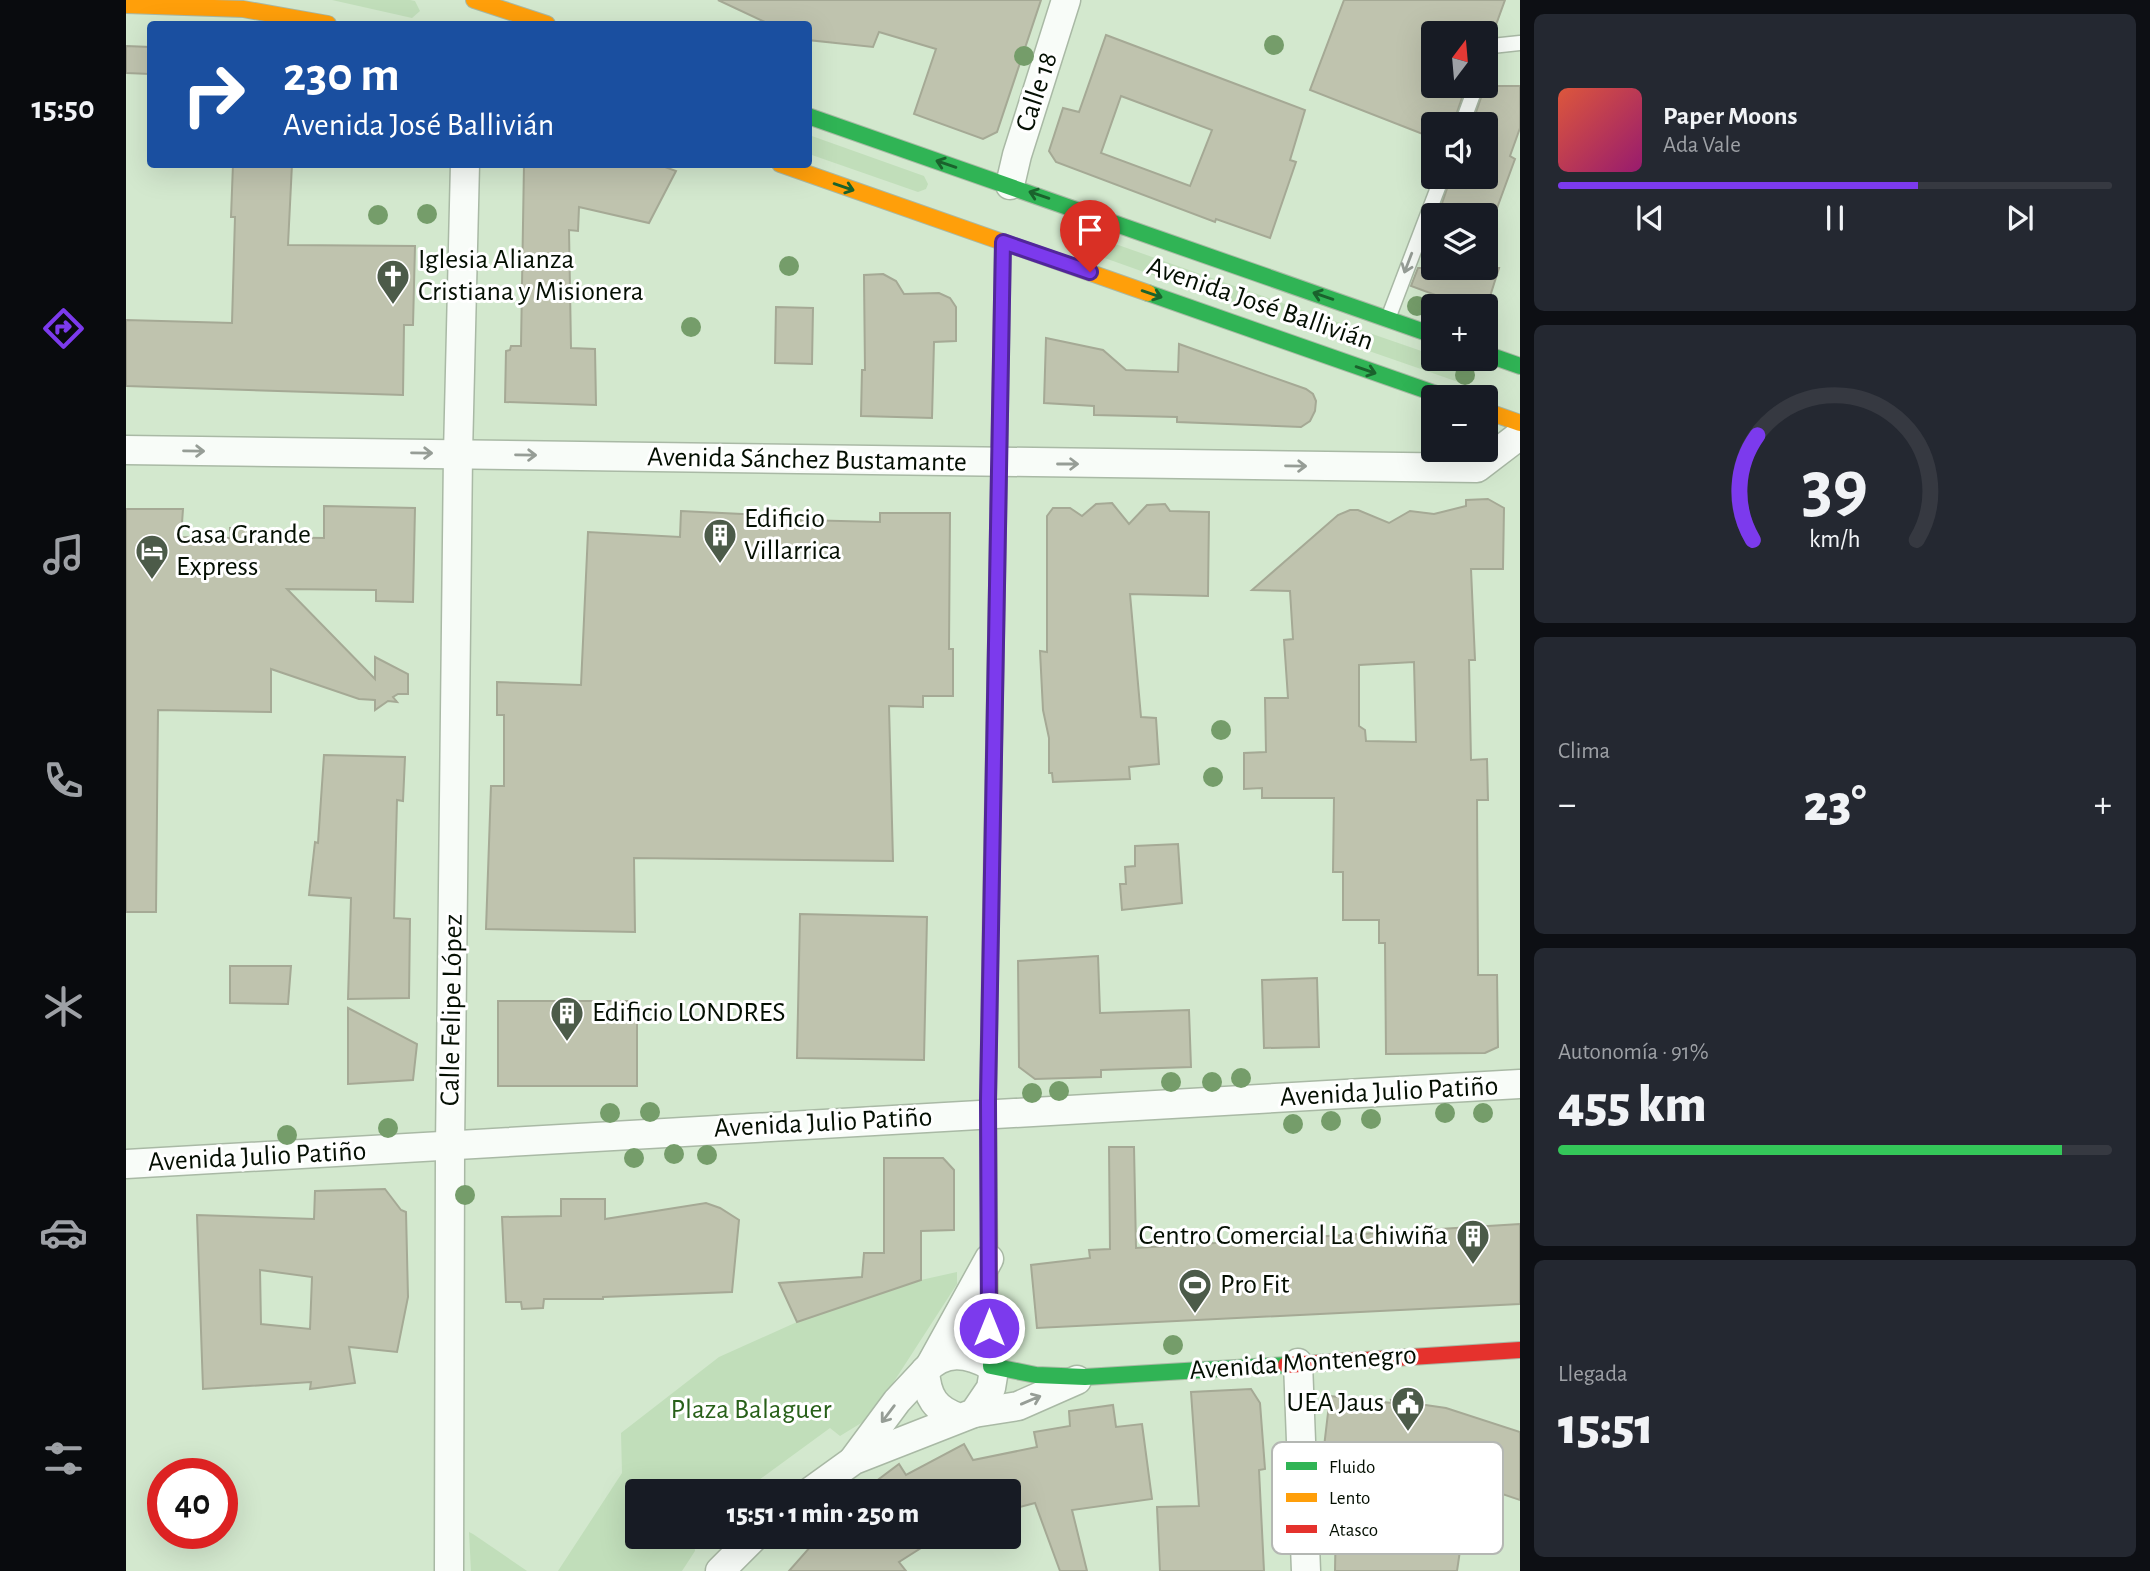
<!DOCTYPE html>
<html lang="es">
<meta charset="utf-8">
<style>
:root{--surface:#171b24;--page:#242831;--text:#f1f3f6;--muted:#9ea1a6;--line:#363941;--accent:#7c3aed}
body{margin:0;font-family:"Alegreya Sans",sans-serif;background:var(--page);color:var(--text);height:100vh;display:flex;flex-direction:column;font-size:26px;white-space:nowrap}
*{box-sizing:border-box;margin:0}
p{font-size:23px;color:var(--muted)}
.icon{flex:none;width:38px;height:38px;fill:none;stroke:currentColor;stroke-width:2;stroke-linecap:round;stroke-linejoin:round}
.map{position:relative;flex:1;overflow:hidden}
.drawer{display:flex;flex-direction:column;gap:14px;padding:14px;background:#0d0f14;width:630px}
.drawer>*{flex:none}
.banner{position:absolute;left:21px;top:21px;width:665px;height:147px;border-radius:7px;box-shadow:0 7px 28px #0002;background:#1a4fa0;color:#fff;overflow:hidden}
.needle{width:46px;rotate:16deg}
.tools{position:absolute;left:1295px;top:21px;display:grid;gap:14px}
.tools a{display:grid;place-items:center;width:77px;height:77px;border-radius:7px;background:var(--surface);box-shadow:0 7px 28px #0002;font-size:35px}
.speed{position:absolute;left:21px;top:1458px;display:flex;gap:14px;font-size:35px;font-weight:700;text-align:center}
.speed>*{display:grid;place-content:center;width:91px;height:91px;border-radius:50%;background:var(--surface);box-shadow:0 7px 28px #0002;line-height:1}
.speed .limit{border:10px solid #d22;background:#fff;color:#111}
.pin{position:absolute;display:grid;place-items:center;width:60px;height:60px;color:#fff;margin:-72px -30px;border-radius:50% 50% 50% 0;rotate:-45deg;box-shadow:0 0 7px #0007}
.pin .icon{rotate:45deg}
.me{position:absolute;width:77px;margin:-38px;rotate:0deg;stroke-linejoin:round;filter:drop-shadow(0 0 5px #0008)}
.turn{display:flex;align-items:center;gap:24px;height:147px;padding:0 21px;font-size:32px}
.turn .icon{width:91px;height:91px;stroke-width:2.5}
.turn b{display:block;font-size:49px;line-height:60px}
.big{font-size:52px;font-weight:800;line-height:1.1}
.drawer .card{flex:1;display:flex;flex-direction:column;justify-content:center;gap:10px;min-width:0;padding:0 24px;border-radius:10px;background:var(--page)}
.drawer .dial{align-items:center;gap:0}
.dial svg{height:182px;overflow:visible;fill:none;stroke:var(--line);stroke-width:7;stroke-linecap:round;text-anchor:middle}
.dial text{fill:var(--text);stroke:none}
.song{display:flex;align-items:center;gap:21px}
.cover{width:84px;height:84px;border-radius:10px;background:linear-gradient(135deg,hsl(10 70% 55%),hsl(320 70% 35%))}
.played{height:7px;border-radius:4px;background:linear-gradient(90deg,var(--accent) 65%,var(--line) 65%)}
.keys{display:flex;justify-content:space-around;direction:ltr}
.heat{display:flex;justify-content:space-between;align-items:center;font-size:38px;direction:ltr}
.charge{height:10px;border-radius:5px;background:linear-gradient(90deg,#34c759 91%,var(--line) 0)}
.trip{position:absolute;left:499px;top:1479px;width:396px;height:70px;border-radius:7px;background:var(--surface);box-shadow:0 7px 28px #0002;font-weight:800;line-height:70px;text-align:center}
main{display:flex;flex:1;min-height:0}
.tabs{display:flex;flex-direction:column;width:126px;justify-content:space-around;align-items:center;background:#090b0e;color:var(--muted)}
.tabs .icon{width:49px;height:49px}
.tabs .active{color:var(--accent)}
.tabs b{font-size:32px;color:var(--text)}
.map>svg:first-child{display:block}
.green{fill:#c1deba}
.building{fill:#bfc3ae;stroke:#a5a995;stroke-width:2;fill-rule:evenodd}
.lines{fill:none;stroke-linecap:round;stroke-linejoin:round}
.lane-casing{stroke:#a9b9a5;stroke-width:17}
.street-casing{stroke:#a9b9a5;stroke-width:31}
.fast-casing{stroke:#a9b9a5;stroke-width:18}
.slow-casing{stroke:#a9b9a5;stroke-width:18}
.jam-casing{stroke:#a9b9a5;stroke-width:18}
.lane{stroke:#f8fcf8;stroke-width:14}
.street{stroke:#f8fcf8;stroke-width:28}
.fast{stroke:#30b455;stroke-width:16}
.slow{stroke:#ff9f0a;stroke-width:16}
.jam{stroke:#e5322d;stroke-width:16}
.tree{fill:#759d6a}
.oneway{stroke:#1a622c}
.oneway2{stroke:#969d96}
.route-casing{stroke:#51269a;stroke-width:18}
.route{stroke:#7c3aed;stroke-width:12}
.labels{text-anchor:middle;dominant-baseline:central;stroke-width:6;stroke-linejoin:round;paint-order:stroke}
.street-label{font-size:28px;fill:#040f02;stroke:#fff}
.poi-label{font-size:28px;fill:#040f02;stroke:#fff;text-anchor:start}
.park-label{font-size:28px;fill:#286019;stroke:#fff}
.key{fill:#fff;stroke:#b4b7b3;stroke-width:2}
.key-label{font-size:19px;fill:#040f02}
</style>
<main>
<nav class="tabs">
<b>15:50</b>
<svg class="icon active" aria-label="directions" viewBox="0 0 24 24"><path d="M12 3l9 9-9 9-9-9zM9 14v-3h6M13 9l2 2-2 2"/></svg>
<svg class="icon" aria-label="music" viewBox="0 0 24 24"><path d="M9 18V5l10-2v13"/><circle cx="6" cy="18" r="3"/><circle cx="16" cy="16" r="3"/></svg>
<svg class="icon" aria-label="phone" viewBox="0 0 24 24"><path d="M5 4h4l2 5-3 2q2 4 5 5l2-3 5 2v4C11 20 4 13 5 4z"/></svg>
<svg class="icon" aria-label="climate" viewBox="0 0 24 24"><path d="M12 3v18M4 7l16 10M4 17L20 7"/></svg>
<svg class="icon" aria-label="car" viewBox="0 0 24 24"><path d="M5 17H2v-5l4-1 3-4h7l3 4 3 1v5h-3M9 17h6M6 11h13"/><circle cx="7" cy="17" r="2"/><circle cx="17" cy="17" r="2"/></svg>
<svg class="icon" aria-label="filters" viewBox="0 0 24 24"><path d="M4 7h16M4 17h16"/><circle cx="9" cy="7" r="2"/><circle cx="15" cy="17" r="2"/></svg>
</nav>
<div class="map">
<svg width="1394" height="1571" viewBox="0 0 1394 1571">
<rect width="100%" height="100%" fill="#d3e8ce"/>
<g class="green">
<polygon points="206,0 284,0 289,1 294,11 286,18"/>
<polygon points="683,135 798,176 802,184 800,189 792,192 683,154"/>
<polygon points="947,229 1179,311 1183,316 1180,325 1173,327 942,245 940,233"/>
<polygon points="1200,318 1307,355 1307,359 1318,359 1344,368 1345,377 1338,384 1194,334 1190,324"/>
<polygon points="831,1272 831,1284 745,1417 714,1436 704,1428 618,1491 511,1491 511,1536 572,1537 568,1541 569,1551 556,1571 432,1571 496,1473 495,1433 593,1357 671,1322 795,1280"/>
<polygon points="343,1532 347,1534 401,1571 345,1571"/>
</g>
<g class="building">
<polygon points="592,0 915,0 871,132 857,139 788,114 810,49 753,32 747,47 682,40 682,24 643,24"/>
<polygon points="1218,0 1379,0 1367,33 1307,33 1307,86 1340,86 1327,124 1307,124 1307,138 1184,90"/>
<path d="M980,35L1179,110L1164,160L1170,162L1144,238L1090,219L1089,222L930,162L923,151L937,108L953,112ZM995,96L1086,130L1064,186L975,153Z"/>
<polygon points="0,46 24,47 24,74 0,73"/>
<polygon points="1359,86 1394,86 1394,128 1384,156 1389,159 1363,230 1360,230 1360,215 1312,215 1325,177 1360,177 1360,124 1346,124"/>
<polygon points="107,164 166,164 162,245 289,246 287,325 278,325 277,395 0,386 0,320 106,323 109,217 105,217"/>
<polygon points="398,164 531,164 550,171 523,223 453,207 452,231 443,230 445,348 469,349 470,405 379,402 380,351 384,350 385,346 395,346"/>
<polygon points="1292,268 1373,268 1361,306 1339,306 1285,286"/>
<polygon points="757,274 770,281 778,294 813,293 824,298 830,307 830,341 808,342 806,418 735,416 736,370 739,370 738,275"/>
<polygon points="650,307 687,308 686,364 649,363"/>
<polygon points="920,338 977,350 1000,370 1052,372 1053,344 1180,389 1187,394 1190,401 1189,411 1184,421 1175,427 1051,422 1051,417 968,415 968,406 918,403"/>
<path d="M1362,499L1378,508L1377,569H1345L1349,660H1343L1345,760L1361,759L1362,800H1351L1352,975H1371L1372,1047L1359,1053L1260,1054L1259,943H1253V920H1217V872H1207L1208,798H1136V788L1118,789V753L1140,752L1139,698H1162L1158,640L1167,639L1164,591L1126,590L1212,515L1224,510H1232L1263,523L1284,511L1308,514L1340,506V500ZM1288,662L1290,742L1240,741L1239,730L1233,726V665Z"/>
<polygon points="986,503 1003,524 1021,505 1039,504 1044,511 1083,512 1082,596 1004,594 1015,717 1030,718 1033,764 1003,767 1004,779 927,782 926,773 923,773 923,738 917,710 914,651 921,652 921,516 927,508 944,508 956,516 970,504"/>
<polygon points="198,506 289,508 287,602 250,601 250,590 161,589 249,679 249,657 282,674 282,694 272,694 267,697 271,702 262,701 249,710 249,700 233,699 145,669 145,712 32,710 30,912 0,912 0,509 57,509 55,537 104,538 104,528 128,528 128,537 198,538"/>
<polygon points="555,511 636,515 636,519 754,522 754,513 824,513 823,649 827,649 827,696 797,696 797,707 763,706 767,861 508,858 509,932 360,929 365,786 378,786 378,715 371,715 371,682 455,685 462,532 554,537"/>
<polygon points="198,755 279,757 277,801 271,800 268,918 284,919 283,998 222,999 225,898 183,895 189,842 192,843"/>
<polygon points="1052,844 1056,903 996,910 994,884 1000,884 999,867 1009,866 1009,846"/>
<polygon points="674,914 801,917 798,1060 671,1058"/>
<polygon points="972,956 974,1013 1063,1010 1065,1067 975,1070 975,1077 909,1079 893,1067 892,961"/>
<polygon points="104,966 165,966 162,1004 104,1003"/>
<polygon points="1191,978 1193,1047 1138,1048 1136,980"/>
<rect x="372" y="1001" width="139" height="85"/>
<polygon points="222,1008 291,1044 287,1080 222,1084"/>
<polygon points="983,1147 1008,1147 1010,1248 1394,1224 1394,1304 911,1328 905,1265 964,1258 963,1250 984,1249"/>
<polygon points="758,1158 817,1158 828,1170 828,1230 795,1231 795,1280 671,1322 653,1283 736,1277 738,1253 758,1253"/>
<path d="M259,1189L275,1210L280,1212L282,1297L271,1352L223,1347L229,1383L184,1389L185,1382L77,1389L71,1215L188,1219L189,1191ZM134,1270L186,1277L184,1329L135,1324Z"/>
<polygon points="435,1199 479,1199 479,1219 580,1203 594,1208 613,1220 606,1292 477,1297 477,1299 418,1299 417,1308 396,1309 395,1302 380,1302 376,1217 435,1216"/>
<polygon points="1125,1389 1134,1403 1139,1469 1133,1470 1138,1571 1034,1571 1031,1507 1073,1506 1065,1392"/>
<polygon points="1204,1396 1266,1403 1265,1400 1320,1408 1394,1432 1394,1500 1344,1483 1331,1571 1209,1571 1210,1516 1249,1520 1254,1471 1196,1464"/>
<polygon points="987,1405 990,1427 1016,1424 1026,1499 946,1510 961,1571 934,1571 909,1503 882,1510 882,1491 737,1491 773,1464 780,1475 838,1444 847,1460 911,1447 908,1432 944,1426 943,1411"/>
<polygon points="680,1536 814,1536 773,1562 780,1571 663,1571 686,1545"/>
</g>
<g class="lines">
<defs>
<g id="lane">
<polyline points="1360,61 1366,46 1394,43"/>
<polyline points="1336,124 1350,86"/>
<polyline points="1263,316 1316,177"/>
</g>
<g id="street">
<polyline points="884,185 891,155 940,0"/>
<polyline points="0,450 1351,468 1394,435"/>
<polyline points="0,1164 1394,1084"/>
<polyline points="1172,1363 1180,1571"/>
<polyline points="805,1364 863,1259"/>
<polyline points="848,1413 892,1406 951,1380"/>
<polyline points="728,1459 771,1401 799,1371"/>
<path d="M685,1491L728,1460L848,1413L865,1388L867,1376L865,1366C842,1353 818,1349 799,1371C801,1397 809,1410 834,1418"/>
<polyline points="323,1571 324,1147 332,454 339,164"/>
<polyline points="594,1571 629,1536"/>
</g>
<g id="fast">
<polyline points="682,116 1307,335"/>
<polyline points="1022,293 1319,397"/>
<polyline points="1360,354 1394,366"/>
<polyline points="871,586 877,242"/>
<polyline points="864,1322 865,1366 910,1375 959,1377 1160,1365"/>
</g>
<g id="slow">
<polyline points="348,0 421,24"/>
<polyline points="0,5 117,9 202,24"/>
<polyline points="654,164 1022,293"/>
<polyline points="1360,411 1394,423"/>
<polyline points="864,1322 862,1102 865,907"/>
</g>
<g id="jam">
<polyline points="865,907 871,586"/>
<polyline points="1160,1365 1394,1350"/>
</g>
</defs>
<use href="#lane" class="lane-casing"/>
<use href="#street" class="street-casing"/>
<use href="#fast" class="fast-casing"/>
<use href="#slow" class="slow-casing"/>
<use href="#jam" class="jam-casing"/>
<use href="#lane" class="lane"/>
<use href="#street" class="street"/>
<use href="#fast" class="fast"/>
<use href="#slow" class="slow"/>
<use href="#jam" class="jam"/>
</g>
<g class="tree">
<circle cx="1148" cy="45" r="10"/>
<circle cx="898" cy="56" r="10"/>
<circle cx="301" cy="214" r="10"/>
<circle cx="252" cy="215" r="10"/>
<circle cx="663" cy="266" r="10"/>
<circle cx="1291" cy="306" r="10"/>
<circle cx="565" cy="327" r="10"/>
<circle cx="1339" cy="375" r="10"/>
<circle cx="1095" cy="730" r="10"/>
<circle cx="1087" cy="777" r="10"/>
<circle cx="1115" cy="1078" r="10"/>
<circle cx="1045" cy="1082" r="10"/>
<circle cx="1086" cy="1082" r="10"/>
<circle cx="933" cy="1091" r="10"/>
<circle cx="906" cy="1093" r="10"/>
<circle cx="524" cy="1112" r="10"/>
<circle cx="484" cy="1113" r="10"/>
<circle cx="1319" cy="1113" r="10"/>
<circle cx="1357" cy="1113" r="10"/>
<circle cx="1245" cy="1119" r="10"/>
<circle cx="1205" cy="1121" r="10"/>
<circle cx="1167" cy="1124" r="10"/>
<circle cx="262" cy="1128" r="10"/>
<circle cx="161" cy="1135" r="10"/>
<circle cx="548" cy="1154" r="10"/>
<circle cx="581" cy="1155" r="10"/>
<circle cx="508" cy="1158" r="10"/>
<circle cx="339" cy="1195" r="10"/>
<circle cx="1047" cy="1345" r="10"/>
</g>
<defs><path id="oneway-shaft" d="M-6 0H5M1.5-3L5.5 0L1.5 3" fill="none" stroke-width="1.6" stroke-linecap="round" stroke-linejoin="round" transform="scale(1.75)"/></defs>
<g class="oneway">
<use href="#oneway-shaft" transform="translate(820 164) rotate(-161)"/>
<use href="#oneway-shaft" transform="translate(718 187) rotate(19)"/>
<use href="#oneway-shaft" transform="translate(913 195) rotate(-161)"/>
<use href="#oneway-shaft" transform="translate(1026 294) rotate(19)"/>
<use href="#oneway-shaft" transform="translate(1197 296) rotate(-161)"/>
<use href="#oneway-shaft" transform="translate(1240 370) rotate(19)"/>
</g>
<g class="oneway2">
<use href="#oneway-shaft" transform="translate(1282 263) rotate(111)"/>
<use href="#oneway-shaft" transform="translate(68 451) rotate(1)"/>
<use href="#oneway-shaft" transform="translate(296 453) rotate(1)"/>
<use href="#oneway-shaft" transform="translate(400 455) rotate(1)"/>
<use href="#oneway-shaft" transform="translate(942 464)"/>
<use href="#oneway-shaft" transform="translate(1170 466) rotate(1)"/>
<use href="#oneway-shaft" transform="translate(905 1400) rotate(-23)"/>
<use href="#oneway-shaft" transform="translate(762 1414) rotate(127)"/>
</g>
<g class="lines">
<defs>
<polyline id="route" points="863,1328 862,1101 877,242 964,272"/>
</defs>
<use href="#route" class="route-casing"/>
<use href="#route" class="route"/>
</g>
<defs>
<symbol id="church-pin" viewBox="-11 -11 22 30"><path d="M0 17L-7.5 6A9.5 9.5 0 1 1 7.5 6Z" fill="#4c5b49" stroke="#fff"/><path d="M-1.2-6h2.4v3.5h3.3v2.4h-3.3V6h-2.4V-.1h-3.3v-2.4h3.3Z" fill="#fff"/></symbol>
<symbol id="building-pin" viewBox="-11 -11 22 30"><path d="M0 17L-7.5 6A9.5 9.5 0 1 1 7.5 6Z" fill="#4c5b49" stroke="#fff"/><path d="M-4-6H4V6H1V3H-1V6H-4ZM-2.5-4.3h1.7v1.8h-1.7ZM.8-4.3h1.7v1.8H.8ZM-2.5-1h1.7V.8h-1.7ZM.8-1h1.7V.8H.8Z" fill="#fff"/></symbol>
<symbol id="hotel-pin" viewBox="-11 -11 22 30"><path d="M0 17L-7.5 6A9.5 9.5 0 1 1 7.5 6Z" fill="#4c5b49" stroke="#fff"/><path d="M-6-4.5h1.5V1H6V5H4.5V3h-9V5H-6ZM-4 0a1.8 1.8 0 1 1 3.6 0ZM.5 0V-2.5h3Q6-2.5 6 0Z" fill="#fff"/></symbol>
<symbol id="stadium-pin" viewBox="-11 -11 22 30"><path d="M0 17L-7.5 6A9.5 9.5 0 1 1 7.5 6Z" fill="#4c5b49" stroke="#fff"/><path d="M0-5a6.5 5 0 1 0 0 10a6.5 5 0 1 0 0-10ZM-3.5-1.8h7v3.6h-7Z" fill="#fff"/></symbol>
<symbol id="civic-pin" viewBox="-11 -11 22 30"><path d="M0 17L-7.5 6A9.5 9.5 0 1 1 7.5 6Z" fill="#4c5b49" stroke="#fff"/><path d="M-.6-6.5H3V-4.5H.6V-3L4-1V1h2V6H-6V1h2V-1L-.6-3ZM-1.2 2.5V6h2.4V2.5Z" fill="#fff"/></symbol>
</defs>
<g fill-rule="evenodd">
<use href="#church-pin" x="248" y="257" width="38" height="52"/>
<use href="#building-pin" x="575" y="516" width="38" height="52"/>
<use href="#hotel-pin" x="7" y="532" width="38" height="52"/>
<use href="#building-pin" x="422" y="994" width="38" height="52"/>
<use href="#building-pin" x="1328" y="1217" width="38" height="52"/>
<use href="#stadium-pin" x="1050" y="1266" width="38" height="52"/>
<use href="#civic-pin" x="1263" y="1384" width="38" height="52"/>
</g>
<g class="labels">
<g class="street-label">
<text transform="translate(911 92) rotate(-72)">Calle 18</text>
<text transform="translate(1134 304) rotate(19)">Avenida José Ballivián</text>
<text transform="translate(681 460) rotate(1)">Avenida Sánchez Bustamante</text>
<text transform="translate(326 1010) rotate(-89)">Calle Felipe López</text>
<text transform="translate(1263 1092) rotate(-3)">Avenida Julio Patiño</text>
<text transform="translate(697 1123) rotate(-3)">Avenida Julio Patiño</text>
<text transform="translate(131 1157) rotate(-3)">Avenida Julio Patiño</text>
<text transform="translate(1177 1363) rotate(-4)">Avenida Montenegro</text>
</g>
<g class="poi-label">
<text x="292" y="260">Iglesia Alianza<tspan x="292" dy="32">Cristiana y Misionera</tspan></text>
<text x="618" y="519">Edificio<tspan x="618" dy="32">Villarrica</tspan></text>
<text x="50" y="535">Casa Grande<tspan x="50" dy="32">Express</tspan></text>
<text x="466" y="1013">Edificio LONDRES</text>
<text x="1322" y="1236" text-anchor="end">Centro Comercial La Chiwiña</text>
<text x="1094" y="1285">Pro Fit</text>
<text x="1258" y="1403" text-anchor="end">UEA Jaus</text>
</g>
<g class="park-label">
<text x="625" y="1410">Plaza Balaguer</text>
</g>
</g>
<rect x="1146" y="1442" width="231" height="112" rx="10" class="key"/>
<rect x="1160" y="1462" width="31" height="8" fill="#30b455"/>
<rect x="1160" y="1493" width="31" height="9" fill="#ff9f0a"/>
<rect x="1160" y="1525" width="31" height="8" fill="#e5322d"/>
<g class="key-label">
<text x="1203" y="1473">Fluido</text>
<text x="1203" y="1504">Lento</text>
<text x="1203" y="1536">Atasco</text>
</g>
</svg>
<div class="tools">
<a><svg class="needle" viewBox="-14 -14 28 28"><path d="M0-13l5 13h-10z" fill="#e53935"/><path d="M0 13l5-13h-10z" fill="#9ea1a6"/></svg></a>
<a><svg class="icon" aria-label="sound" viewBox="0 0 24 24"><path d="M4 9h4l5-4v14l-5-4H4zM17 9q2 3 0 6"/></svg></a>
<a><svg class="icon" aria-label="layers" viewBox="0 0 24 24"><path d="M12 4l9 5-9 5-9-5zM3 14l9 5 9-5"/></svg></a>
<a>+</a>
<a>−</a>
</div>
<div class="speed"><div class="limit">40</div></div>
<div class="pin" style="left:964px;top:272px;background:#d93025"><svg class="icon" aria-label="arrive" viewBox="0 0 24 24"><path d="M6 21V4h12l-3 4 3 4H6"/></svg></div>
<svg class="me" style="left:863px;top:1328px" viewBox="-20 -20 40 40"><circle r="17" fill="#7c3aed" stroke="#fff" stroke-width="3"/><path d="M0-11L8 9 0 5-8 9z" fill="#fff"/></svg>
<div class="trip">15:51 · 1 min · 250 m</div>
<div class="banner">
<div class="turn"><svg class="icon" aria-label="right" viewBox="0 0 24 24"><path d="M7 20v-9h11M14 6l5 5-5 5"/></svg><div><b>230 m</b>Avenida José Ballivián</div></div>
</div>
</div>
<section class="drawer">
<div class="card">
<div class="song"><i class="cover"></i><div><b>Paper Moons</b><p>Ada Vale</p></div></div>
<div class="played"></div>
<div class="keys"><svg class="icon" aria-label="previous" viewBox="0 0 24 24"><path d="M18 5L8 12l10 7zM5 5v14"/></svg><svg class="icon" aria-label="pause" viewBox="0 0 24 24"><path d="M8 5v14M16 5v14"/></svg><svg class="icon" aria-label="next" viewBox="0 0 24 24"><path d="M6 5l10 7-10 7zM19 5v14"/></svg></div>
</div>
<div class="card dial"><svg viewBox="0 0 100 80">
<path d="M14 69A42 42 0 1 1 86 69"/>
<path d="M14 69A42 42 0 0 1 16 23" stroke="#7c3aed"/>
<text x="50" y="56" font-size="32" font-weight="700">39</text>
<text x="50" y="72" font-size="11">km/h</text>
</svg></div>
<div class="card"><p>Clima</p>
<div class="heat"><a>−</a><b class="big">23°</b><a>+</a></div>
</div>
<div class="card"><p>Autonomía · 91%</p><b class="big">455 km</b><div class="charge"></div></div>
<div class="card"><p>Llegada</p><b class="big">15:51</b></div>
</section>
</main>
